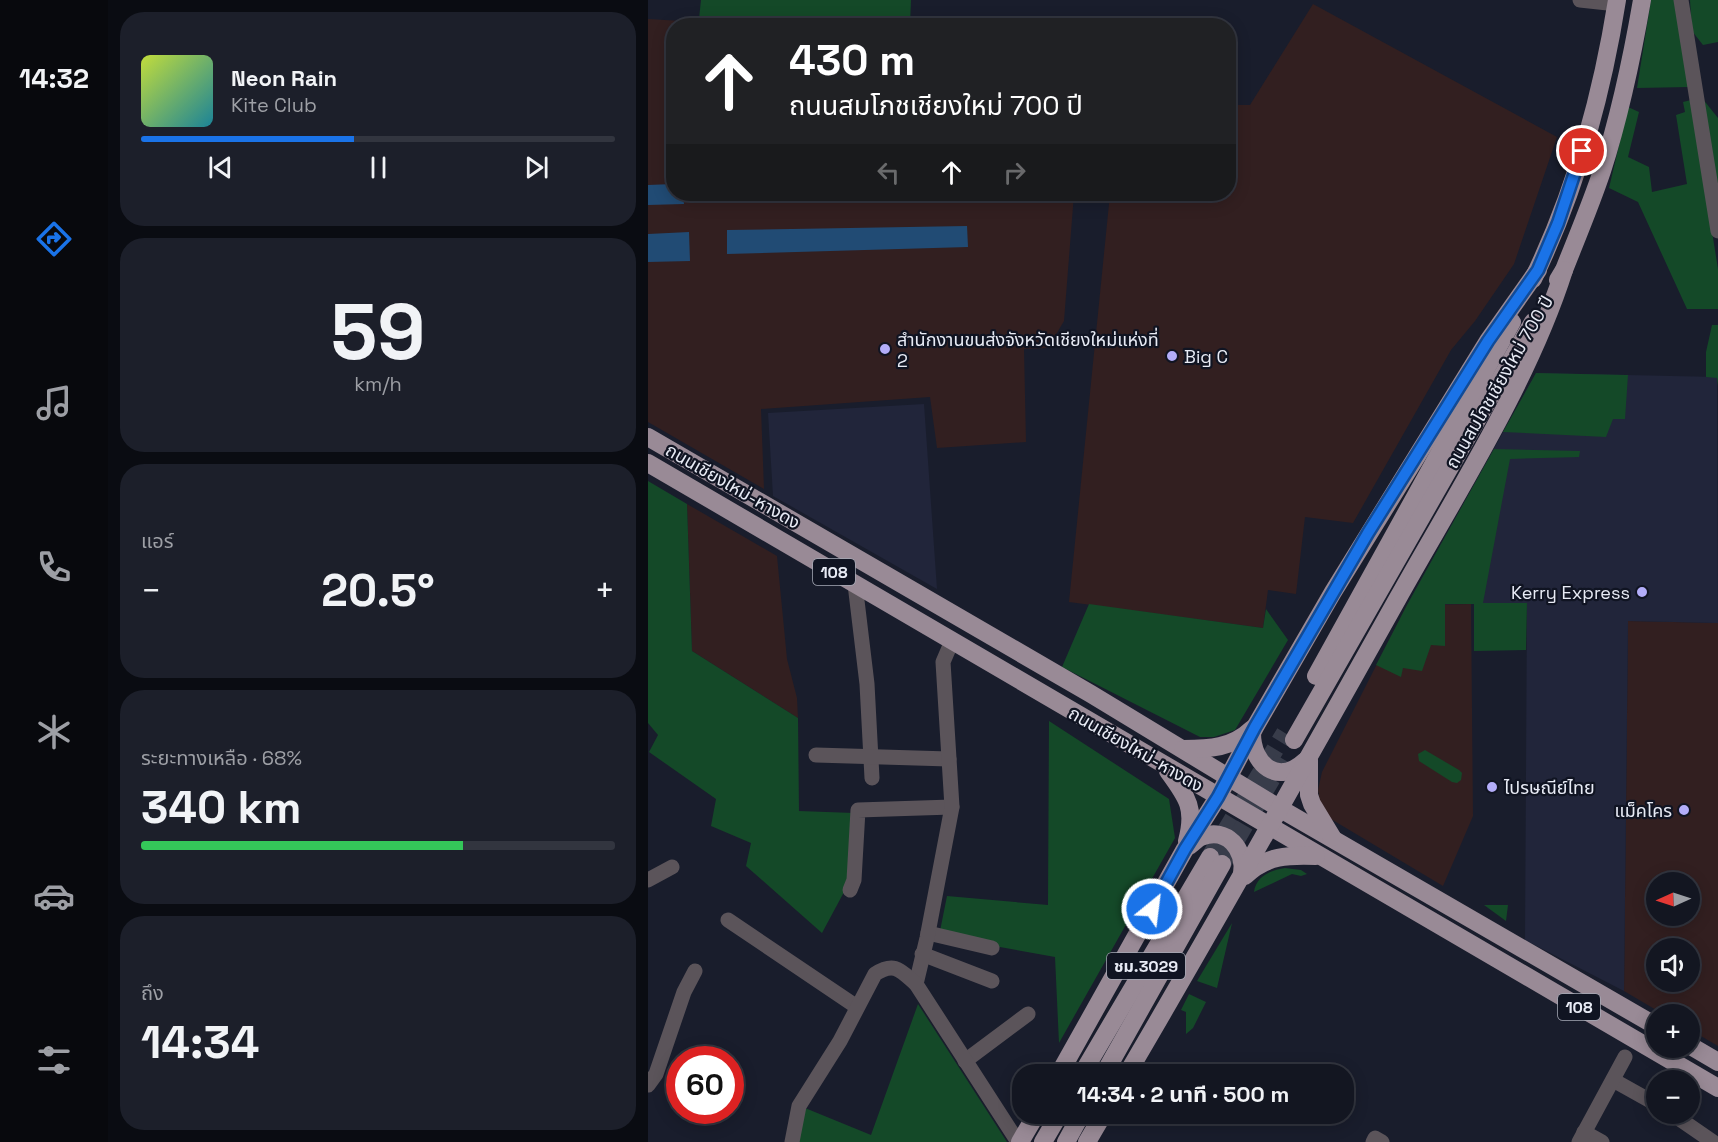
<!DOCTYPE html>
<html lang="th">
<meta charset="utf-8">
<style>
:root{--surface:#131621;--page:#1c1f2a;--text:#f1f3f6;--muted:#9d9fa5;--line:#32353f;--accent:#1a73e8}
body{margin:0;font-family:"Space Grotesk","Noto Sans Thai",sans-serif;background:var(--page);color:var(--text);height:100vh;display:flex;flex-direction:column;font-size:22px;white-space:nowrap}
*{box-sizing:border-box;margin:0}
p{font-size:20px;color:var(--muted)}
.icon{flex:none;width:33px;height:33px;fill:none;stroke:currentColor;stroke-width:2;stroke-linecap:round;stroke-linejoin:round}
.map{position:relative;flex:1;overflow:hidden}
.panel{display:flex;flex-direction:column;gap:12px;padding:12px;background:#0a0c12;width:540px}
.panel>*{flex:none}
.hud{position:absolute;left:18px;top:18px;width:570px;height:183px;border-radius:24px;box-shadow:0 3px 15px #0003,0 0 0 2px var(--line);background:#202124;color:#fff;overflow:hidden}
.needle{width:39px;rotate:267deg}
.tools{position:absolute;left:998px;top:872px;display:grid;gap:12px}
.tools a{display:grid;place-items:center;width:54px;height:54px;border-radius:50%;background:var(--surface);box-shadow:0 3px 15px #0003,0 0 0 2px var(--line);font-size:30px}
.speed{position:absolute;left:18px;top:1046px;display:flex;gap:12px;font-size:30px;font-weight:700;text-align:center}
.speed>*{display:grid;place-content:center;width:78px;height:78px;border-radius:50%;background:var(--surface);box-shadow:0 3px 15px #0003,0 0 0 2px var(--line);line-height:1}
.speed .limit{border:9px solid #d22;background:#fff;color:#111}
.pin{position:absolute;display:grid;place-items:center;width:51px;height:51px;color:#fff;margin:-26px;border:3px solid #fff;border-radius:50%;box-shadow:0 2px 6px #0007}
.me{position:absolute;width:66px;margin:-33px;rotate:29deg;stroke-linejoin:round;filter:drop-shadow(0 0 4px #0008)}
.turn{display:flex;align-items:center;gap:21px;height:126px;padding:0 24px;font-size:27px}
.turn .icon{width:78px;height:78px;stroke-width:2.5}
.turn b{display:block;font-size:42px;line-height:51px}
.lanes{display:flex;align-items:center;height:57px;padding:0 24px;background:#0003;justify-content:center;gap:30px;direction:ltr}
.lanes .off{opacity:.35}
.big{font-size:45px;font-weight:700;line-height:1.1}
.panel .card{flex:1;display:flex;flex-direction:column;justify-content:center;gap:9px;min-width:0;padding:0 21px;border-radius:24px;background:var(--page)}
.panel .dial{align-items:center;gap:0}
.dial b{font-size:78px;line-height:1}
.song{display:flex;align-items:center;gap:18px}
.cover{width:72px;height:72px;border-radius:9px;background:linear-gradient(135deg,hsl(70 70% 55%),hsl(190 70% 35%))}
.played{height:6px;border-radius:3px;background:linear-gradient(90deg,var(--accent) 45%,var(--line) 45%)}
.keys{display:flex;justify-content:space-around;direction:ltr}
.heat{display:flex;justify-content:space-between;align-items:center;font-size:33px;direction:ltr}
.charge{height:9px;border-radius:4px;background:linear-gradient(90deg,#34c759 68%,var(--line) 0)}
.trip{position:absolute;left:364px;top:1064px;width:342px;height:60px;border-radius:24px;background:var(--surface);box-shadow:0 3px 15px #0003,0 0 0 2px var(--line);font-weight:700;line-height:60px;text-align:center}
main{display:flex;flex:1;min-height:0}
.tabs{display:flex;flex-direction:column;width:108px;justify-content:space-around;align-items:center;background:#08090d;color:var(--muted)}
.tabs .icon{width:42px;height:42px}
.tabs .active{color:var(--accent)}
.tabs b{font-size:27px;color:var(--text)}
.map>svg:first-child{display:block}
.commercial{fill:#321f20;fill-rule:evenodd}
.built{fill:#21253a}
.green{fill:#144928}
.water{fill:#214b74}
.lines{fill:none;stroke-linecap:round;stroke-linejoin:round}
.major-tunnel{stroke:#383c4a;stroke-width:18;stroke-dasharray:18 9;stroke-linecap:butt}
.minor{stroke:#5b545a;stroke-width:15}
.major{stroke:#998a96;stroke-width:18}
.route-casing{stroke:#114b97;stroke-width:15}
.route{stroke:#1a73e8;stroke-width:10}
.poi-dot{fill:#b3adf9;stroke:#101422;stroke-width:2}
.labels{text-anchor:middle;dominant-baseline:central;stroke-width:4.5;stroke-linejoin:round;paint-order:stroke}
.shield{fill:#101422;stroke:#a7aab6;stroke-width:1.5}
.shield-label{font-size:16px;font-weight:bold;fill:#e8ebf5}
.poi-label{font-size:18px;fill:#e8ebf5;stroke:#101422;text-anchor:start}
.street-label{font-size:18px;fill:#e8ebf5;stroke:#101422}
</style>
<main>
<nav class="tabs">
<b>14:32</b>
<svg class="icon active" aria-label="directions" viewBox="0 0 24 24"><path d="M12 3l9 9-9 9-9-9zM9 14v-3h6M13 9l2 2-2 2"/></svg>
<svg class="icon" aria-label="music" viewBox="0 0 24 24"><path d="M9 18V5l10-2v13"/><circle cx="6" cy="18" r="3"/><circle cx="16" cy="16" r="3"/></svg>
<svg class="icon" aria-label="phone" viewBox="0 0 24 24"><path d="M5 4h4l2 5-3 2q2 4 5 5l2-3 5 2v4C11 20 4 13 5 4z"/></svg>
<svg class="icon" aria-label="climate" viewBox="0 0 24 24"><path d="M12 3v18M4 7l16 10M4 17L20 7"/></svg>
<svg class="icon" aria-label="car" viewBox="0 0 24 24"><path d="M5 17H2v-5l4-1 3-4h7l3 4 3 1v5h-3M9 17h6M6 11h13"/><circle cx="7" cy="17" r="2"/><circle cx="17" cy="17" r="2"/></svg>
<svg class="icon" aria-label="filters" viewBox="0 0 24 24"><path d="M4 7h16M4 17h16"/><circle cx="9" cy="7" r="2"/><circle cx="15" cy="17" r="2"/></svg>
</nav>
<section class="panel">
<div class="card">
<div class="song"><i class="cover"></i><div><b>Neon Rain</b><p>Kite Club</p></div></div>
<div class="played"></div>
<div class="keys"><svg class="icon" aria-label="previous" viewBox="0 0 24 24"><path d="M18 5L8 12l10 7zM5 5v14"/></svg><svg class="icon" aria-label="pause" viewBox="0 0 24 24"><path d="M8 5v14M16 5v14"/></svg><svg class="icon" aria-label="next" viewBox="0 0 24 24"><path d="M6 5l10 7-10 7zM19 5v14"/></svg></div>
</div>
<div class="card dial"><b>59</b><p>km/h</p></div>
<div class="card"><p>แอร์</p>
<div class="heat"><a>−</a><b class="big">20.5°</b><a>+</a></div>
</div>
<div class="card"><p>ระยะทางเหลือ · 68%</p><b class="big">340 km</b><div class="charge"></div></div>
<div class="card"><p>ถึง</p><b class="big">14:34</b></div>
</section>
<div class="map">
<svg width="1070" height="1142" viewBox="0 0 1070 1142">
<rect width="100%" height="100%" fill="#191d2c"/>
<g class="commercial">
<polygon points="665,4 909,137 866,264 827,321 803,350 705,523 657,517 648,594 620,590 615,628 421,602 462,194 580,194 581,105 602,105"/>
<polygon points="0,19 102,25 26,26 26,194 426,194 416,321 400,348 376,349 378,442 289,448 282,397 113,409 116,489 0,422"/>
<polygon points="39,504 129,556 139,659 149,698 150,718 44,651"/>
<polygon points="823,604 825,816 795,886 683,819 673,807 670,790 674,772 759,605"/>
<path d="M980,621L1070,623V1046L1041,1029V1014H1015L976,991ZM1008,882H1041V915H1008ZM1008,948H1041V981H1008Z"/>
</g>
<g class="built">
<polygon points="888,373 1069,377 1070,623 980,621 976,991 877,940 879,603 759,605"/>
<polygon points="276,404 289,589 125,496 120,413"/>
</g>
<g class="green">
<polygon points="53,0 263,0 262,25 147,26 51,19"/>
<polygon points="1003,0 1027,0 1041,87 989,88"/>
<polygon points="1042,0 1070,0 1070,42 1055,45 1044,31"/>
<polygon points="1054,98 1070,118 1070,198"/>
<polygon points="1043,100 1070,269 1070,309 1039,309 990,202 961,188 980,107 991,112 980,157 1001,167 1004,192 1039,184 1028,115 1037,112 1035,102"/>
<polygon points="1064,325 1070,325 1070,386 1069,378 1058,377 1058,352"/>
<polygon points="888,373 980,375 977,419 965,419 958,437 855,432"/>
<polygon points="846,449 932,451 931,457 862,459 835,603 879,603 878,650 826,651 826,604 797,604 797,646 783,645 774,671 755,668 753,677 728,665 759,605"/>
<polygon points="0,481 39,504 44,651 150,718 151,811 206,813 203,879 174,933 98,866 103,843 63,826 68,799 1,752 10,735 0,723"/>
<polygon points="441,604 615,628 618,609 640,640 587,730 566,737 552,737 414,667"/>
<polygon points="401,721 521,799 527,838 411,1043 407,957 291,936 299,896 400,905"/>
<polygon points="777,750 811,770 814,773 813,780 809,783 804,782 771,761 770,754"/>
<path d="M637,868L653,870L659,874L653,876L644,874L606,892C608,876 623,870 637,868Z"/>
<polygon points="836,905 860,905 858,921"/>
<polygon points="584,923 569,988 549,981"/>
<polygon points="541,994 558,1002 545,1028 538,1034 538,1012 533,1010"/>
<polygon points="270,1004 359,1142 151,1142 157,1108 223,1135"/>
</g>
<g class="water">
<polygon points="25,184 26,194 35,194 36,204 0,205 0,185"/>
<polygon points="77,194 257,194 78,200"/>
<polygon points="319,226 320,247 79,254 79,230"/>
<polygon points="41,232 42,261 0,262 0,234"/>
</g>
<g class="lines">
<g class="major-tunnel">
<polyline points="562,857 637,733"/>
<polyline points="574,864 635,759"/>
</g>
<g class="minor">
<polyline points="932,0 969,4"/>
<polyline points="1033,0 1070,231"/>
<polyline points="207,584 219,684 224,778"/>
<polyline points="168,755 301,759"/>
<polyline points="0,880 24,867"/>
<polyline points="202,890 206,880 210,810 304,807"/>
<polyline points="80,920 209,1007"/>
<polyline points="280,933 344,948"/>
<polyline points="274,954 344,981"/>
<polyline points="268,984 279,938 304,807 295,662 304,641"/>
<polyline points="317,1061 380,1014"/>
<polyline points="965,1080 1008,1104"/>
<polyline points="0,1085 8,1074 36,992 47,971"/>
<polyline points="1023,1113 1065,1142"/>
<polyline points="936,1132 954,1142"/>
<path d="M144,1142L151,1106L192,1041L227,974C247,961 253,971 268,984L370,1142"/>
<polyline points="725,1142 727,1138 734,1142"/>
<polyline points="931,1142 977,1057"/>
</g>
<g class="major">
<path d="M885,279C927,192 954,95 969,0"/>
<path d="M910,280L916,270C929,237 943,204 954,171C972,115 984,58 994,0"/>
<polyline points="0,437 443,694 631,808 1008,1026"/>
<polyline points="0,463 1070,1088"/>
<polyline points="668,676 864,322"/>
<path d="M604,733C604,765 630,786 657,761"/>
<polyline points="646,740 885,322"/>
<path d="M535,749C562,749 584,748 604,729"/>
<polyline points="661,760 661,795 664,804 684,837"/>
<path d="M520,771C539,797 548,808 539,841"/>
<path d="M541,846C545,843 549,839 553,837C579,826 598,850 594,874"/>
<path d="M597,876C618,855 641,855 668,856"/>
<polyline points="1041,1045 1070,1062"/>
<polyline points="411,1074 537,849 570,797 607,727 685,592 840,341 890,270"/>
<polyline points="434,1074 562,857"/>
<polyline points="456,1074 574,864"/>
<path d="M479,1074C572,916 661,757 750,598C808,494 880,383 916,270"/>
<polyline points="372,1142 389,1113"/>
<polyline points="395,1142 412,1113"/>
<polyline points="418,1142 434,1113"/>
<polyline points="439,1142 456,1113"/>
</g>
</g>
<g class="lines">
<defs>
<polyline id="route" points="504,909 537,849 570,797 607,727 720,533 840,341 890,270 910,223 934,151"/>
</defs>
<use href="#route" class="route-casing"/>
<use href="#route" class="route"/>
</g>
<g class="poi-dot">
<circle cx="237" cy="349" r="6"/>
<circle cx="524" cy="356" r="6"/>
<circle cx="994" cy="592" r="6"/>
<circle cx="844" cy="787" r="6"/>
<circle cx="1036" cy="810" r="6"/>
</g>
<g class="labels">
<g class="shield">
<rect x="165" y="559" width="42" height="26" rx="4.5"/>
<rect x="459" y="953" width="78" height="26" rx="4.5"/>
<rect x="910" y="994" width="42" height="26" rx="4.5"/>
</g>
<g class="shield-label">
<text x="186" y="572">108</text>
<text x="498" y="966">ชม.3029</text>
<text x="931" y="1007">108</text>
</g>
<g class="poi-label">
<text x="249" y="339">สำนักงานขนส่งจังหวัดเชียงใหม่แห่งที่<tspan x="249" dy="21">2</tspan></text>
<text x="536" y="356">Big C</text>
<text x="982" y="592" text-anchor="end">Kerry Express</text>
<text x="856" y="787">ไปรษณีย์ไทย</text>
<text x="1024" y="810" text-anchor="end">แม็คโคร</text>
</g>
<g class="street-label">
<text transform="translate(851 382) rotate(-60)">ถนนสมโภชเชียงใหม่ 700 ปี</text>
<text transform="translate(85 486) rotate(30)">ถนนเชียงใหม่-หางดง</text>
<text transform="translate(488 749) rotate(30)">ถนนเชียงใหม่-หางดง</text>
</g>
</g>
</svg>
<div class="tools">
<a><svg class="needle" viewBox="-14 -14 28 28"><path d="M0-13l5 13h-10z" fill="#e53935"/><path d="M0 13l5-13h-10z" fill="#9d9fa5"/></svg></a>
<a><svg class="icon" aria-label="sound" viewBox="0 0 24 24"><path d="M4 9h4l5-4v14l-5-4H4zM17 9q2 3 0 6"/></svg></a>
<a>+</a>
<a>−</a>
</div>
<div class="speed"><div class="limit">60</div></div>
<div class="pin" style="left:934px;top:151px;background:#d93025"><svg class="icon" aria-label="arrive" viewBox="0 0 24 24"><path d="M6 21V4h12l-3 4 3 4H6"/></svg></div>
<svg class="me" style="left:504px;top:909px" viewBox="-20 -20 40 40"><circle r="17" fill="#1a73e8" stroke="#fff" stroke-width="3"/><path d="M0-11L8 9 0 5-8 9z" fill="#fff"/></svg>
<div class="trip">14:34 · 2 นาที · 500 m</div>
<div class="hud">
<div class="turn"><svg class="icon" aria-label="ahead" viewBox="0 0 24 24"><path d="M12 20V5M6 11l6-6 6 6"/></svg><div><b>430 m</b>ถนนสมโภชเชียงใหม่ 700 ปี</div></div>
<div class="lanes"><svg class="icon off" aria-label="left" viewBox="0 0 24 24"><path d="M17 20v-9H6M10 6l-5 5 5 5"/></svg><svg class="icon" aria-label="ahead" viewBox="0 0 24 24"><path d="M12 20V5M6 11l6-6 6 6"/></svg><svg class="icon off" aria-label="right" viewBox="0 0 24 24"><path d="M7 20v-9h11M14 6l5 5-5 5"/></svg></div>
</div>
</div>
</main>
